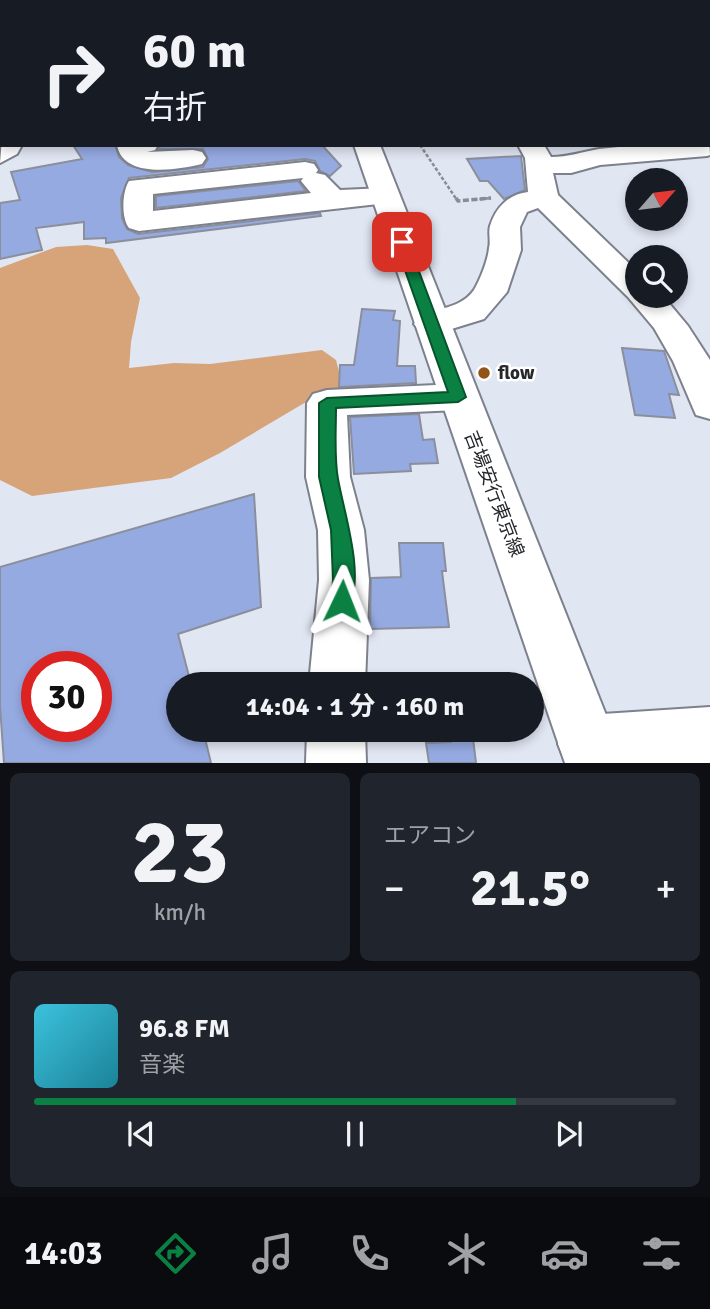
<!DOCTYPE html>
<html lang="ja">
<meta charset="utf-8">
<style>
:root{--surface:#171b24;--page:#20242c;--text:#f1f3f6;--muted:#9ea1a6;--line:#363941;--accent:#0b8043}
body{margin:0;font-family:Signika,"Noto Sans JP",sans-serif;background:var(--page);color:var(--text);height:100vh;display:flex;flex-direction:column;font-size:26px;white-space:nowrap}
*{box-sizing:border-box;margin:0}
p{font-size:23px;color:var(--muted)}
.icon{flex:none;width:38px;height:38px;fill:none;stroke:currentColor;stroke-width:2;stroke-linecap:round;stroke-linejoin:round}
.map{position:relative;height:763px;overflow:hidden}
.sheet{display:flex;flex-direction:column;gap:10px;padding:10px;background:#0d0f14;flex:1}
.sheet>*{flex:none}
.top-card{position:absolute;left:0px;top:0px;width:710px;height:147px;box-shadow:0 4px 10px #0003;background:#171b24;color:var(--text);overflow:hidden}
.needle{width:46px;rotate:62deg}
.tools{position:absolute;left:625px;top:168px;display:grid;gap:14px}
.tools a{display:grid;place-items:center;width:63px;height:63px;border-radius:50%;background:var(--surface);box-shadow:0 4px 10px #0003;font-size:35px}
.speed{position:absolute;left:21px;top:651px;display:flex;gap:14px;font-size:35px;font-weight:700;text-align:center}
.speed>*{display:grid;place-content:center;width:91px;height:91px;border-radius:50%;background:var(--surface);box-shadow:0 4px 10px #0003;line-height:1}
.speed .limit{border:10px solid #d22;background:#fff;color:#111}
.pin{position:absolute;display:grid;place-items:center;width:60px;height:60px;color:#fff;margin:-30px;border-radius:14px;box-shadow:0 4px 10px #0006}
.me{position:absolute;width:77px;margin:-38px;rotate:2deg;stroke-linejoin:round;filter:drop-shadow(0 0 5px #0008)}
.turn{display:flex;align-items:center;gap:24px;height:147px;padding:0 28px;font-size:32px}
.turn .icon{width:91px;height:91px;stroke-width:2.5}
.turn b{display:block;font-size:49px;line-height:60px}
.big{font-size:52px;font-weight:700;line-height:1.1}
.sheet .tile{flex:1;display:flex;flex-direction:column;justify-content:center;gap:10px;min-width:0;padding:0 24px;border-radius:10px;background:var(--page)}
.sheet .dial{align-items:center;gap:0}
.dial b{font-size:91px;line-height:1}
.song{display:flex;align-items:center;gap:21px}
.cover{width:84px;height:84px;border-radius:10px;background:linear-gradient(135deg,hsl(190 70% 55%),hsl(190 70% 35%))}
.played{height:7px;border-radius:4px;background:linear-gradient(90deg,var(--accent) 75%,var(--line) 75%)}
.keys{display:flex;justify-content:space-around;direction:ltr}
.heat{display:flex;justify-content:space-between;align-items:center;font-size:38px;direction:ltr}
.sheet .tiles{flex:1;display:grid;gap:10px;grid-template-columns:1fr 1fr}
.tile:last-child{grid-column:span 2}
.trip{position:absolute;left:166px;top:672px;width:378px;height:70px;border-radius:35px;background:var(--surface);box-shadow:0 4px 10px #0003;font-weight:700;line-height:70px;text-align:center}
.tabs{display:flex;height:112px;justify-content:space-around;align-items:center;background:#090b0e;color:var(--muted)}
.tabs .icon{width:49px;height:49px}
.tabs .on{color:var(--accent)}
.tabs b{font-size:32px;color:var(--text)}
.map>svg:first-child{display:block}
.forest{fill:#d7a378}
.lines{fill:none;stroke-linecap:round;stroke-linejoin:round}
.stream{stroke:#daa77c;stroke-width:4.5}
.building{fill:#96aae2;stroke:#8a8f9b;stroke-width:2;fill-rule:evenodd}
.minor-casing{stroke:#7d818d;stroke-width:4}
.major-casing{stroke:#7d818d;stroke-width:4}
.path-far1{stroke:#898c95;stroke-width:2.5;stroke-dasharray:3.5 2;stroke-linecap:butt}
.path{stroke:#898c95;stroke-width:3.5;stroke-dasharray:6 2.5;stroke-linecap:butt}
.minor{fill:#fff;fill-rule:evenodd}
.major{fill:#fff;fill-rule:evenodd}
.route{fill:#0b8043;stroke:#07532c;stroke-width:2}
.poi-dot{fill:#925517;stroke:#fff;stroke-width:2.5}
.labels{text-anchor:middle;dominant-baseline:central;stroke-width:5;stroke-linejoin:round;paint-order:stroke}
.poi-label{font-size:19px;font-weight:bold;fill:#26282c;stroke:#fff;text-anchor:start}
.street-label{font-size:19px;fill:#26282c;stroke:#fff}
</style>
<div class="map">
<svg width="710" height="763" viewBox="0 0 710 763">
<rect width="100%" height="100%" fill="#e1e6f3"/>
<polygon class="forest" points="87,245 113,249 140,298 131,342 129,368 174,363 210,364 322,350 336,360 343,387 334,399 306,402 220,453 171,478 32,496 0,480 0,268 56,247"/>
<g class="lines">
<polyline class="stream" points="665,0 670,2"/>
</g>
<g class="building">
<polygon points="73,145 115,145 119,157 128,165 152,172 203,167 208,159 203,149 159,149 160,145 322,145 341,166 330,176 320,171 315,161 305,159 129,178 121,198 122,218 127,229 138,234 320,213 321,216 106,243 106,238 84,239 84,222 36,228 42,250 0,259 0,203 20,200 11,172 82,159"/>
<polygon points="521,156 525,190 504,199 488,181 480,181 467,159"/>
<polygon points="298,181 306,191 156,208 156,196"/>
<polygon points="362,309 395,311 393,320 400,321 397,366 415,366 416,383 339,387 340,365 354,365"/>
<polygon points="622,348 664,351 679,395 669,394 675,418 635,415"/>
<polygon points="419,414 423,440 434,439 438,463 410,464 411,471 354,474 350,417"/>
<path d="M254,494L261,607L178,634L191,684H178V730H203L211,763H4L0,706V567ZM37,667H96V726H37Z"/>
<polygon points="399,543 443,543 446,571 442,571 449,627 370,629 371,578 401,577"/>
<polygon points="450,730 472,730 476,763 429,763 426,743 451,742"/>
</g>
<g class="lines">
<defs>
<g id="minor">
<polygon points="18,0 38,0 17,2"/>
<polygon points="272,0 292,0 271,2"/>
<polygon points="384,0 402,0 402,2 385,2"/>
<polygon points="517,0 544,0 516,2"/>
<rect x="0" y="18" width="2" height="12"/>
<rect x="709" y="72" width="1" height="13"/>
<polygon points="0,105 2,105 0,120"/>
<polygon points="2,139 2,145 22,145 17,154 0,163"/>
<path d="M709,139L710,155L707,156L600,165L571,173H553L558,195L637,271V296H663L688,326L710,360V419L696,415L673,361L654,328L628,297L538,208L527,212L520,227L521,250L507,292L484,319L432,335L420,331L414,324C428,305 458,313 474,290C480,280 488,260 489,248C491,241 488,233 490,226C496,207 509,194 528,192L525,158L518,145H544L551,157C568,157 582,152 599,149C635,144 672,145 709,145Z"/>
<path d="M117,145H158L155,150L147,152L193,150L202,152L206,158L202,164C177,170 123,179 117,145Z"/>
<path d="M305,162L314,164L318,170L316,173L325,175L340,190L386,188L396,190L400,196L396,202L139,231L129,228C121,218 122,192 129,181ZM303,178L301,181L311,193L153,211V194Z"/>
<polygon points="458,384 472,388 478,397 472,406 458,410 347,415 350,477 364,530 369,580 365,684 309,684 319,580 318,530 306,477 307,403 313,394 327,390"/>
<polygon points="710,707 710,763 566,763 558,744 566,724 587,715"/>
<polygon points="307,730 365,730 366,763 306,763"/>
</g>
<g id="major">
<polygon points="305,0 323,0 305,2"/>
<polygon points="354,145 380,145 625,763 565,763"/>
</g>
</defs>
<use href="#minor" class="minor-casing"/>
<use href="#major" class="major-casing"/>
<g class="path-far1">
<polyline points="694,0 699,2"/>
<polyline points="420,145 457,200"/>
<polyline points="474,200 491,198"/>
</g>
<polyline class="path" points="456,198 458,201 491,198"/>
<use href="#minor" class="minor"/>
<use href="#major" class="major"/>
</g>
<path class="route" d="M402,238L408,242L466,397L458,402L336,408C336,431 334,457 338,479C344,513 365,575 349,607L342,610L334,607L331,601L333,580L331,530L319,477V403L327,398L448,392L395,242Z"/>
<circle class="poi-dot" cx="484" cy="373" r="7"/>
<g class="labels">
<g class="poi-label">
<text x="498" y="373">flow</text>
</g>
<g class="street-label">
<text transform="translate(494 494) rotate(69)">吉場安行東京線</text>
</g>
</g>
</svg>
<div class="tools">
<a><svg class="needle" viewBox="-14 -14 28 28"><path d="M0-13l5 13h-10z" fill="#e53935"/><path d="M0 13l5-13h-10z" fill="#9ea1a6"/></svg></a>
<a><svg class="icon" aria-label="search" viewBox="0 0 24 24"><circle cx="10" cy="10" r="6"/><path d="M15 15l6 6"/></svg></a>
</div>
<div class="speed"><div class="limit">30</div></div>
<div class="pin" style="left:402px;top:242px;background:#d93025"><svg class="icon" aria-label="arrive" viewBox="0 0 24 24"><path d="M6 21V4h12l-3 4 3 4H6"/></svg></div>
<svg class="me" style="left:342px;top:601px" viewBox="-20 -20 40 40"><path d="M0-17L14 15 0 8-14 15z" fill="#0b8043" stroke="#fff" stroke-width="4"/></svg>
<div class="trip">14:04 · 1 分 · 160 m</div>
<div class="top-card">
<div class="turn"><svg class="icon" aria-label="right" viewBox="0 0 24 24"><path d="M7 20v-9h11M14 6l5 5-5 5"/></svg><div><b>60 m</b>右折</div></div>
</div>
</div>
<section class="sheet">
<div class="tiles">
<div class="tile dial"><b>23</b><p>km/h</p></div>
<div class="tile"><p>エアコン</p>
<div class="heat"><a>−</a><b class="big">21.5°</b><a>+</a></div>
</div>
<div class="tile">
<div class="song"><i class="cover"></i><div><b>96.8 FM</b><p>音楽</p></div></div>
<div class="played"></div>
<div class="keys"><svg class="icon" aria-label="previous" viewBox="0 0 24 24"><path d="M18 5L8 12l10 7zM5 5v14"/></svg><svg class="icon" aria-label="pause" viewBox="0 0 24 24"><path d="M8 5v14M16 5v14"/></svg><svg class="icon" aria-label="next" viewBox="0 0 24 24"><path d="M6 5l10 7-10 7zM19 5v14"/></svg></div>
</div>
</div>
</section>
<nav class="tabs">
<b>14:03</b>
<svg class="icon on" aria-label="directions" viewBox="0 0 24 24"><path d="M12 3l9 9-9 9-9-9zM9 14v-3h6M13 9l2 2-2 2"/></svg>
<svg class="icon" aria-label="music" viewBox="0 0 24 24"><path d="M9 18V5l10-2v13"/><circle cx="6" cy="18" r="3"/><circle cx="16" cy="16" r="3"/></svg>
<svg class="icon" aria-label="phone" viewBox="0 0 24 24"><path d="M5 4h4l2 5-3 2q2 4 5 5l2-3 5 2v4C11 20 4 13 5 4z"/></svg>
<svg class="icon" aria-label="climate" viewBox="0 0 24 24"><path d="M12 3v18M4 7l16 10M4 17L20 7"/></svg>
<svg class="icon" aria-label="car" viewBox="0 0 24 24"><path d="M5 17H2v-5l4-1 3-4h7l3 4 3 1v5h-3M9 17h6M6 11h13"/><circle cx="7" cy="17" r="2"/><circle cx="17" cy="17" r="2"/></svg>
<svg class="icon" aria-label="filters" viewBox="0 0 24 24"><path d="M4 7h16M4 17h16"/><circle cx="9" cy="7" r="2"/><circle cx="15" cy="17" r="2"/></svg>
</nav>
